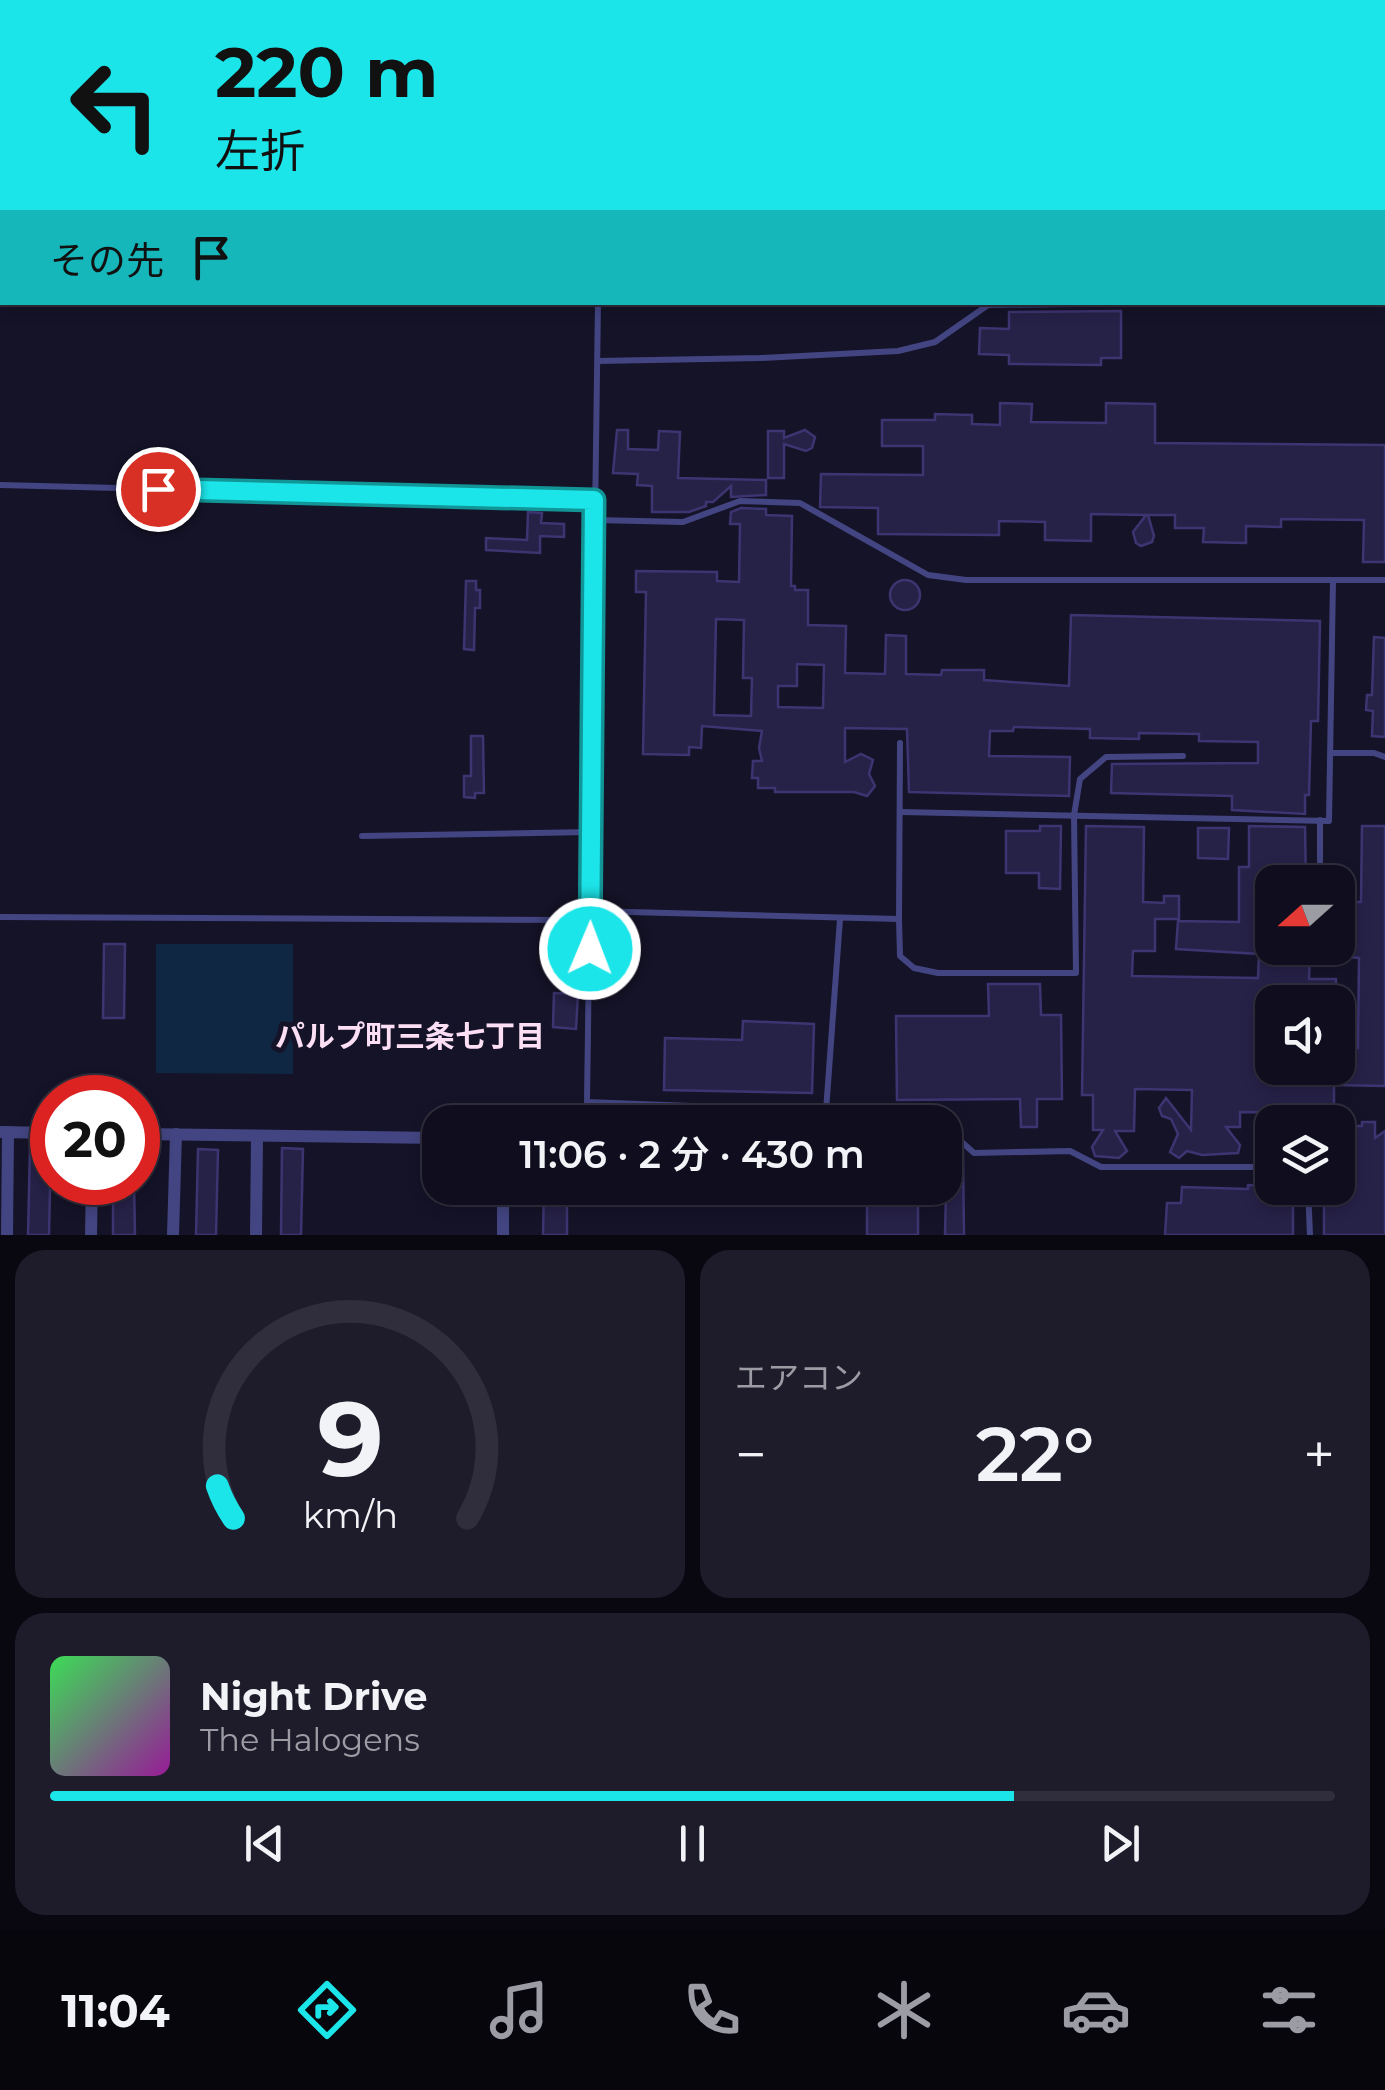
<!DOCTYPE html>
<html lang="ja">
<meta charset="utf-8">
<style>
:root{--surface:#100e1e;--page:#1e1c2b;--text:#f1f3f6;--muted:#9c9ca4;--line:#302e3c;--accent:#1ce5e9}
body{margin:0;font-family:Montserrat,"Noto Sans JP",sans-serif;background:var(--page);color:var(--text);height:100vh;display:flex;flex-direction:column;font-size:38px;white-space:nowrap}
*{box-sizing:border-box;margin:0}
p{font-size:32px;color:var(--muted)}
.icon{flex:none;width:55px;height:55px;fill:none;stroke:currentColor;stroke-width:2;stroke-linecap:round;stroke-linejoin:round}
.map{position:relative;height:1235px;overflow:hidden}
.sheet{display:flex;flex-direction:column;gap:15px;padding:15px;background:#090810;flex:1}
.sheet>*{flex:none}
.hud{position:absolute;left:0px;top:0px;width:1385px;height:305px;box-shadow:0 5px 15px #0003,0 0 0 2px var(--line);background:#1ce5e9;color:#111;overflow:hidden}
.needle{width:65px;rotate:249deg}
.buttons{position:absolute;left:1255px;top:865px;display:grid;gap:20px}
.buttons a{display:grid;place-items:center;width:100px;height:100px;border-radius:20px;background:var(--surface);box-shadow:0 5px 15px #0003,0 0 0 2px var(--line);font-size:50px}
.speed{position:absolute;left:30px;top:1075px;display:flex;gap:20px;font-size:50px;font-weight:700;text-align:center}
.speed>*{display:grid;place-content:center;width:130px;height:130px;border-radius:50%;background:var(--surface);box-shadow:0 5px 15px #0003,0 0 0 2px var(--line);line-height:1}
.speed .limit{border:15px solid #d22;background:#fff;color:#111}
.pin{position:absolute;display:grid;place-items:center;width:85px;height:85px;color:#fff;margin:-42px;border:5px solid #fff;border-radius:50%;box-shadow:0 2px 10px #0007}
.me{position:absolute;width:110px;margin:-55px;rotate:1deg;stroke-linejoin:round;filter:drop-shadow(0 0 8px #0008)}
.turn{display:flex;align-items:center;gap:35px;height:210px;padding:0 50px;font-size:45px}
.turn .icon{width:130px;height:130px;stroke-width:2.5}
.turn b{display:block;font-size:70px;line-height:85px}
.then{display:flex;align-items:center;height:95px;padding:0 50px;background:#0003;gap:20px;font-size:38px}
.big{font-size:75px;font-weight:600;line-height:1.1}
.sheet .card{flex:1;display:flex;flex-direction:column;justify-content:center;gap:15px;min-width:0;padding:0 35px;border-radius:30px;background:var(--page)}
.sheet .dial{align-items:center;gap:0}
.dial svg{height:260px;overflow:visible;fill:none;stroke:var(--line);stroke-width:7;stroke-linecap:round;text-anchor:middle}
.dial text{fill:var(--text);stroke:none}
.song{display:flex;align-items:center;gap:30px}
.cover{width:120px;height:120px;border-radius:15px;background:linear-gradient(135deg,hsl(130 70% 55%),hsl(300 70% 35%))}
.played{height:10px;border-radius:5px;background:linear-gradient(90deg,var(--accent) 75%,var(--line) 75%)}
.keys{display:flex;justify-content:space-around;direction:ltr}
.heat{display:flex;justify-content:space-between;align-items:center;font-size:55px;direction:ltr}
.sheet .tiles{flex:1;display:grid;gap:15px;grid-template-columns:1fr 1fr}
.card:last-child{grid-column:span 2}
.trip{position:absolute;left:422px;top:1105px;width:540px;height:100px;border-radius:30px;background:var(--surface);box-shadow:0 5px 15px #0003,0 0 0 2px var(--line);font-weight:600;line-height:100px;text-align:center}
.menu{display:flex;height:160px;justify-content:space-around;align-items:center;background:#06060c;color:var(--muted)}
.menu .icon{width:70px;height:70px}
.menu .current{color:var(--accent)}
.menu b{font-size:45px;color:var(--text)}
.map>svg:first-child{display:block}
.water{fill:#102744}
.building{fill:#262147;stroke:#3c3571;stroke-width:2.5;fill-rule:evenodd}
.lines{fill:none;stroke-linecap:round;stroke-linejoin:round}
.lane{stroke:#434582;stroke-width:6}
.street{stroke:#434582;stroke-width:12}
.route-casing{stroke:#129597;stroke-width:25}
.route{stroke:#1ce5e9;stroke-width:18}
.labels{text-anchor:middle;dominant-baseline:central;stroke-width:10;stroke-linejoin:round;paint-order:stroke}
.neighbourhood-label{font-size:30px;font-weight:bold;fill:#fcdff4;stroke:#151328}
</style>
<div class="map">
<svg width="1385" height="1235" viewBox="0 0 1385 1235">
<rect width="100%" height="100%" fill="#151328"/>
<polygon class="water" points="156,944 293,944 293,1074 156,1073"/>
<g class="building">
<polygon points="1121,311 1121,358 1101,358 1101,365 1009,364 1009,355 979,354 980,328 1009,329 1009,312"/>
<polygon points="1000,403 1032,404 1031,422 1106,423 1106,403 1155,404 1155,443 1385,445 1385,562 1363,562 1364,520 1281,519 1281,527 1246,526 1246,543 1203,542 1204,528 1175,528 1175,515 1148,515 1154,536 1152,542 1141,546 1136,543 1133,532 1146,515 1091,514 1091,541 1045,540 1045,522 999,521 999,535 878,534 878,508 820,507 821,474 923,475 923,446 882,446 882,420 935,420 935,414 972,415 972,424 1000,425"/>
<polygon points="617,430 628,430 628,449 658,450 659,431 680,432 678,478 766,480 766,495 731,497 731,486 713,502 706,502 706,506 689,512 652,512 652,486 637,485 638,474 613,473"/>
<polygon points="805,430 815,437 812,448 806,451 784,444 784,478 768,478 768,431 784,431 784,438"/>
<path d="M741,508L766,509V515L792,516L791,586H795V590H808V625L846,626L845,673L885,674L886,635L906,636V674L941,675L942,670H984V680L1069,686L1071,615L1320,621L1318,721H1311L1309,795H1305V814L1232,810V796L1111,793L1112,764L1258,763V742L1199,741V734L1139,733V739L1090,738V729L1014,727L1013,731H990L989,756L1070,757L1069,796L909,792L907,729L845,728V762L861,754L873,760L869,774L875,786L867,796L854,792H775V788H758V778H752L753,761H762L759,748L762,731L702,726L701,748L689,747V755L643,754L646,592H636V571L717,572V581L739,582L740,524H730L731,512ZM716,619L744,620L743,678H752L751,716L714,715ZM797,664L824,665L823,708L778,707V686H797Z"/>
<polygon points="528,512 542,513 541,523 564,524 564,537 540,536 540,553 486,550 486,538 527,540"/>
<circle cx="905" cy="595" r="15"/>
<polygon points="466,581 476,581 476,590 480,590 480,608 475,608 474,650 464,649"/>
<polygon points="1374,637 1385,638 1385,737 1372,736 1373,711 1366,710 1367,695 1372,695"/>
<polygon points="471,736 483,736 484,793 475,793 475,798 464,797 464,776 471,776"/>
<polygon points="1040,826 1061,826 1060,889 1039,888 1039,873 1006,873 1006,831 1040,831"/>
<polygon points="1086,826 1144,827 1143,902 1164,903 1164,896 1179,896 1179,919 1155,919 1155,951 1133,951 1132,976 1258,978 1259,954 1176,949 1178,921 1239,922 1239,867 1249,867 1249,826 1305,827 1306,882 1272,882 1272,948 1310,948 1309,979 1336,979 1336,1002 1272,1002 1272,1068 1338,1068 1338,1057 1352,1057 1352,1047 1358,1048 1359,958 1347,957 1347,942 1338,942 1339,902 1361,902 1362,826 1385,826 1385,1086 1334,1085 1334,1113 1240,1112 1240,1127 1226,1127 1240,1145 1238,1153 1202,1155 1187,1151 1179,1158 1170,1152 1178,1134 1171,1119 1162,1116 1159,1108 1166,1098 1191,1130 1192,1090 1135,1089 1134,1131 1115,1131 1127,1151 1119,1158 1095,1156 1092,1147 1103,1130 1093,1130 1093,1095 1082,1095"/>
<polygon points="1198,828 1229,828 1228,859 1198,858"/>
<polygon points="104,944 125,944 124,1018 103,1018"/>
<polygon points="988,984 1040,984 1041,1015 1061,1015 1062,1099 1037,1099 1037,1127 1021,1127 1020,1099 897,1100 896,1016 989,1016"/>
<polygon points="554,993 578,994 576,1029 553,1027"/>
<polygon points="743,1021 814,1024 812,1093 664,1090 665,1038 742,1040"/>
<polygon points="1362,1122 1375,1122 1375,1138 1385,1131 1385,1235 1324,1235 1324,1188 1338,1188 1340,1126 1362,1126"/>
<polygon points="30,1144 51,1145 49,1235 28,1235"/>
<polygon points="282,1148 303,1149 301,1235 281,1235"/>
<polygon points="198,1149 218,1150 216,1235 196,1235"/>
<polygon points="947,1151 963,1152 964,1235 945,1235"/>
<polygon points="113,1182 134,1182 135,1235 113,1235"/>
<polygon points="1248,1185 1293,1188 1293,1235 1165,1235 1167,1203 1181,1203 1182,1187 1248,1189"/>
<polygon points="544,1188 567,1188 567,1235 543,1235"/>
<rect x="867" y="1188" width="51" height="47"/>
</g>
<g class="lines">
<g class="lane">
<polyline points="602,0 602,2"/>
<polyline points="1382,63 1382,70"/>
<polyline points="1382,264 1385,264"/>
<polyline points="598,302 587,1102 932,1115 940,1122"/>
<polyline points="598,361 760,358 898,351 935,342 988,305 1223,302"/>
<polyline points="0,485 594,500"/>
<polyline points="595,520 683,522 740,501 800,503 928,575 966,580 1385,580"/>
<polyline points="1331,753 1374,753 1385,757"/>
<polyline points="901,812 1329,821 1333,580"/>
<polyline points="1320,820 1320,882"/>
<polyline points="362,836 590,832"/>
<polyline points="0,917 569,920 591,911 899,919 900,743"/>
<polyline points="899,919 900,956 914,968 938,973 1076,973 1074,815 1080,779 1106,757 1183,756"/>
<polyline points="1321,948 1321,962"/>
<polyline points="826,1111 840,919"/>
<polyline points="945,1127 974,1153 1070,1151 1101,1167 1272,1167"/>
<polyline points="1308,1188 1310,1235"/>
</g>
<g class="street">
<polyline points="0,1132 52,1133"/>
<polyline points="138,1134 440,1138"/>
<polyline points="503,1188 503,1235"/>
<polyline points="7,1235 8,1132"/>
<polyline points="91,1235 92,1182"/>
<polyline points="173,1235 176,1134"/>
<polyline points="256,1235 257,1136"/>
</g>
</g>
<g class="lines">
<defs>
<polyline id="route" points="158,489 594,500 590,949"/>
</defs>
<use href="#route" class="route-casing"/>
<use href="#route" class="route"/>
</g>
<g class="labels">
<g class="neighbourhood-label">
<text x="410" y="1036">パルプ町三条七丁目</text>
</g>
</g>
</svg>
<div class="buttons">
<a><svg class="needle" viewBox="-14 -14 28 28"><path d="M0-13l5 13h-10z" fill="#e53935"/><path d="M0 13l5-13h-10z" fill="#9c9ca4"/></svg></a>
<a><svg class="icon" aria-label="sound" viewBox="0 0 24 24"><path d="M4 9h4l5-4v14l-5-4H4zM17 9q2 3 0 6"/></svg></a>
<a><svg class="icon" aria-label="layers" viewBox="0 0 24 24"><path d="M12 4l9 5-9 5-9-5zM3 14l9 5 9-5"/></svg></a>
</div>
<div class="speed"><div class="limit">20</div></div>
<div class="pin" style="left:158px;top:489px;background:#d93025"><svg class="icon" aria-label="arrive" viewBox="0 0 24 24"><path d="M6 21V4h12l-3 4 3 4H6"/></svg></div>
<svg class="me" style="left:590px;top:949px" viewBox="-20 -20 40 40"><circle r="17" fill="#1ce5e9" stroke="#fff" stroke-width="3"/><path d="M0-11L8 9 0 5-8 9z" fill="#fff"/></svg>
<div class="trip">11:06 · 2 分 · 430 m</div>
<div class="hud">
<div class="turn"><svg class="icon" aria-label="left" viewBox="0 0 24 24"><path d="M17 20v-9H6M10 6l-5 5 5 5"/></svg><div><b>220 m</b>左折</div></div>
<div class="then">その先<svg class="icon" aria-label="arrive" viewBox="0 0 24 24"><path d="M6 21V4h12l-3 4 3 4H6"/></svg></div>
</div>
</div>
<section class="sheet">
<div class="tiles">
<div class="card dial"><svg viewBox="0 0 100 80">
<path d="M14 69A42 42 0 1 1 86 69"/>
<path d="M14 69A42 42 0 0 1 9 59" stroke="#1ce5e9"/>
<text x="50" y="56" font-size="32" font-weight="700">9</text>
<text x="50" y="72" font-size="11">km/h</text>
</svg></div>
<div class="card"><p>エアコン</p>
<div class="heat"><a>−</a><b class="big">22°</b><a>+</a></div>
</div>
<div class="card">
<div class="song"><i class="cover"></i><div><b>Night Drive</b><p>The Halogens</p></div></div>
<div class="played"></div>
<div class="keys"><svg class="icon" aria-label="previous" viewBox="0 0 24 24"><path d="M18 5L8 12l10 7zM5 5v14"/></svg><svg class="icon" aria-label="pause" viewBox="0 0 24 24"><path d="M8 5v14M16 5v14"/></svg><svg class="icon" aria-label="next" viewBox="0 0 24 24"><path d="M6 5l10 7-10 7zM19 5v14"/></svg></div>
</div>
</div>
</section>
<nav class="menu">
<b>11:04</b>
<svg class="icon current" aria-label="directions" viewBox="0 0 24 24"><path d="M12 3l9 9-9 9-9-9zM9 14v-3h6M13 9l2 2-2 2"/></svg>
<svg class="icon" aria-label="music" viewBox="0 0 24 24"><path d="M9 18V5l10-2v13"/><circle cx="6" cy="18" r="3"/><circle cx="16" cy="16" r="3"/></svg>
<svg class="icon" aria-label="phone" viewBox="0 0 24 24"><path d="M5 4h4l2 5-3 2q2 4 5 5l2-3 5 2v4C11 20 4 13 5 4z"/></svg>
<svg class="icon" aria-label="climate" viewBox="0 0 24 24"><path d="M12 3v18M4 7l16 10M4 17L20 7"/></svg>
<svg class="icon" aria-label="car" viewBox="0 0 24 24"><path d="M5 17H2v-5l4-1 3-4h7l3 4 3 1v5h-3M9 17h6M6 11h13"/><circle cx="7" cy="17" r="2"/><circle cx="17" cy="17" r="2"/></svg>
<svg class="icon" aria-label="filters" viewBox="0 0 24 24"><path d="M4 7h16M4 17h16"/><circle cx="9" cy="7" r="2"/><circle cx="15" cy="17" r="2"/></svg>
</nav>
